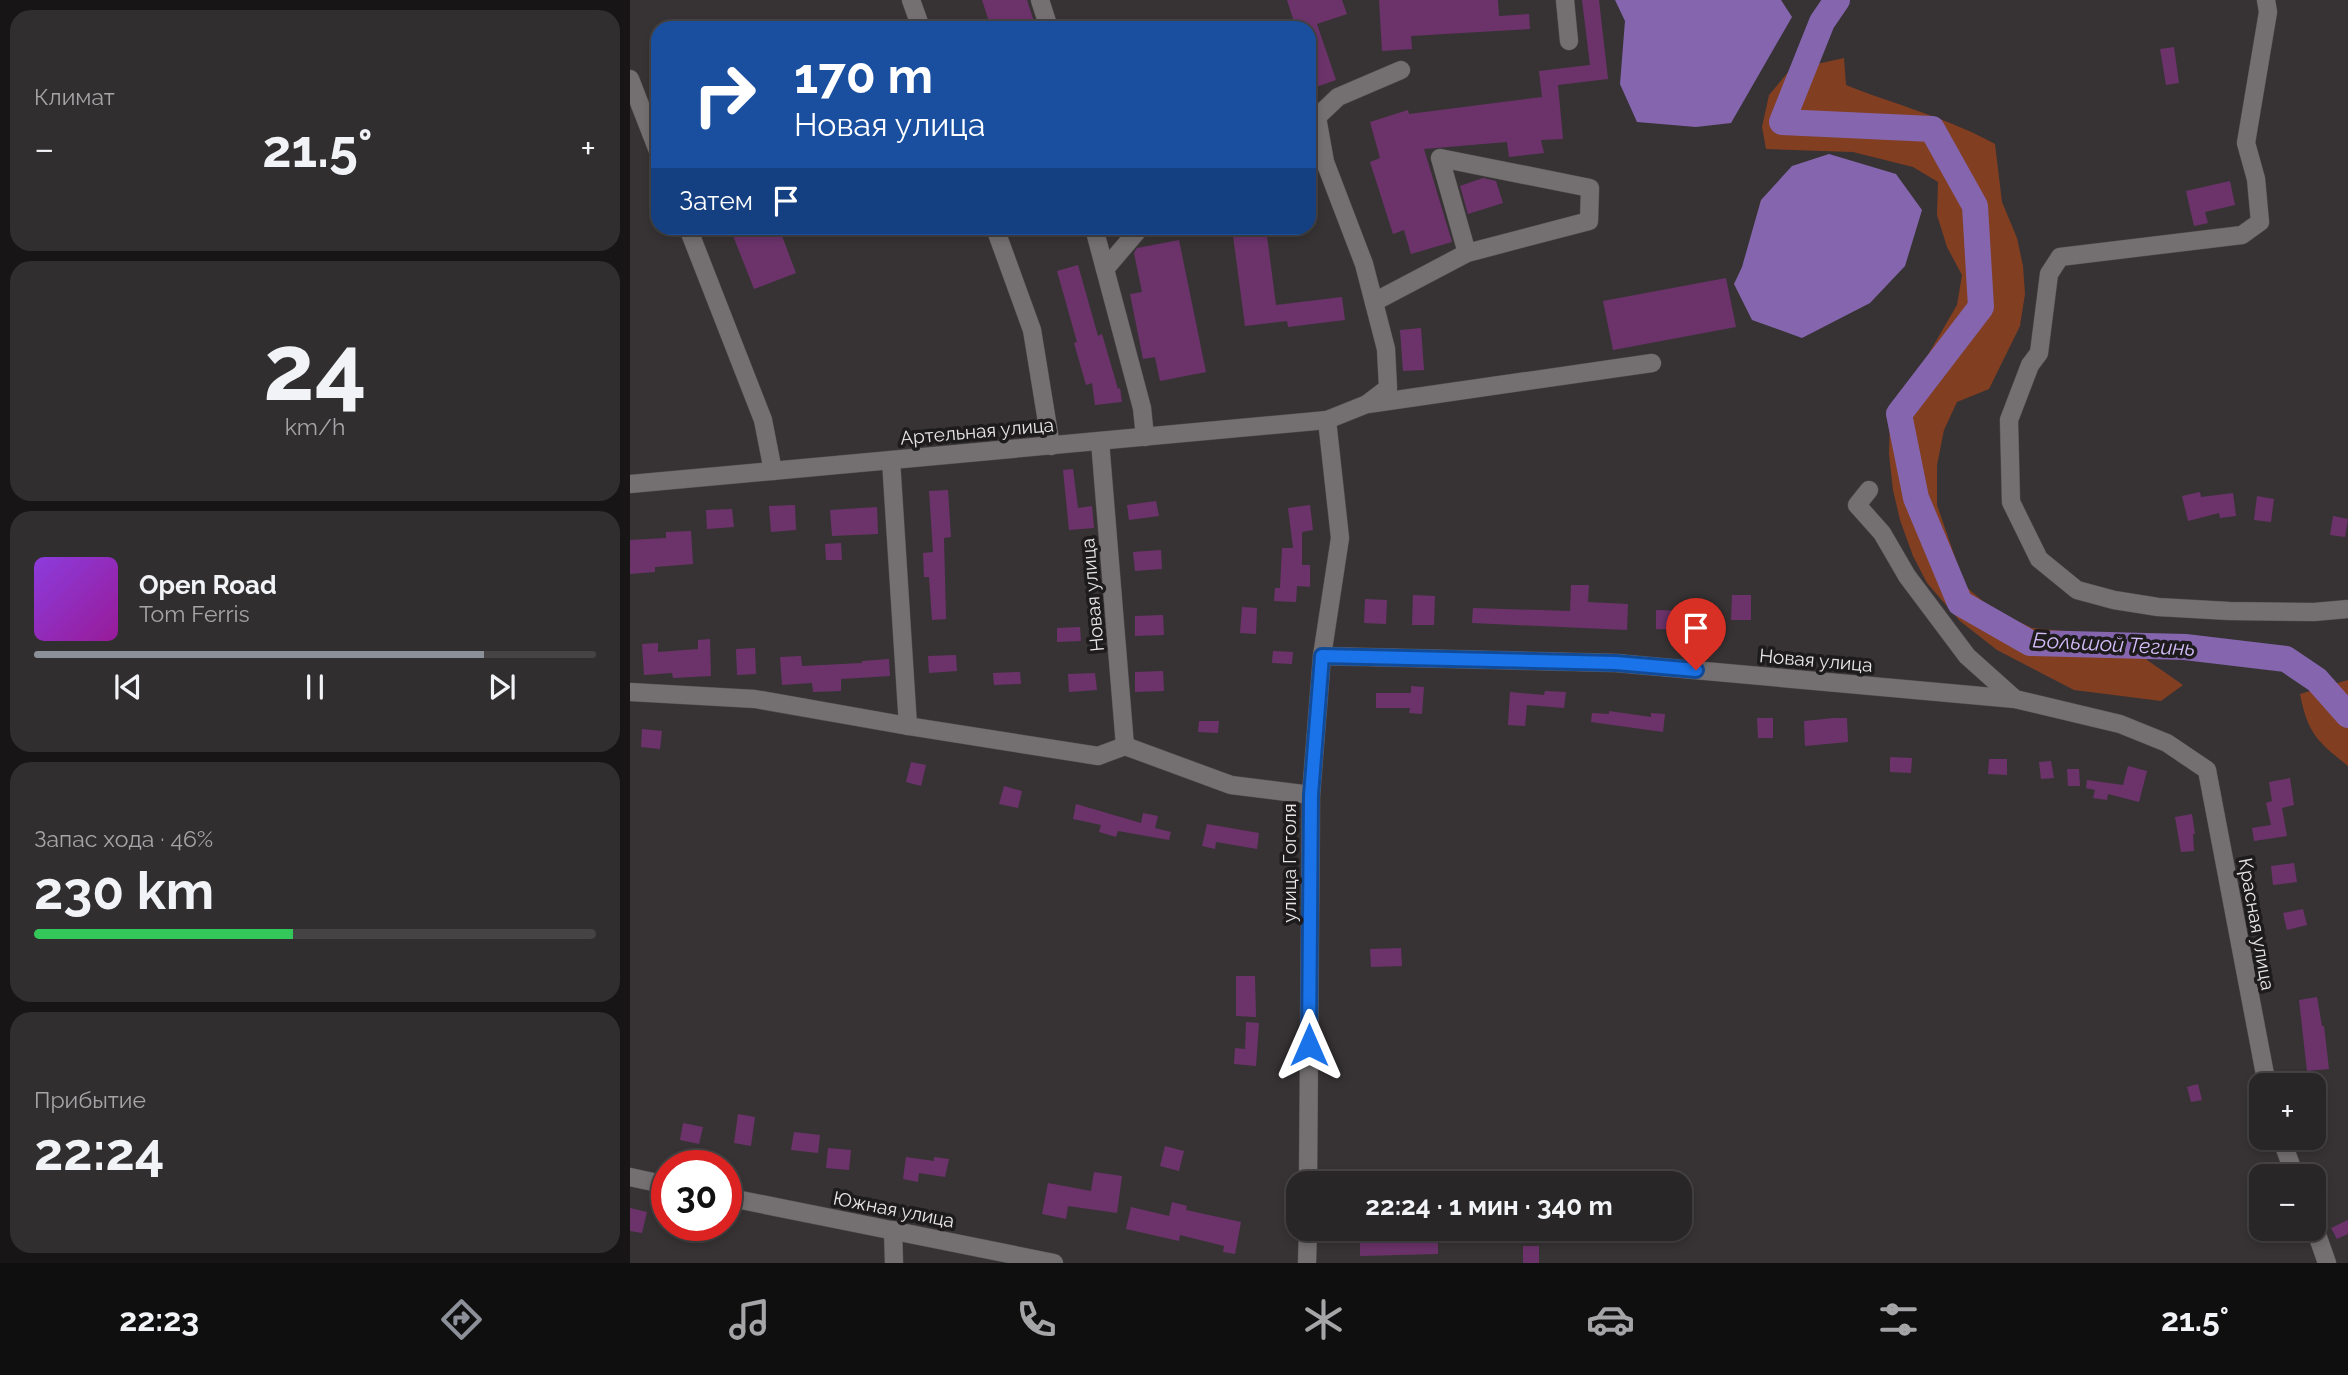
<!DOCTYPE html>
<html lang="ru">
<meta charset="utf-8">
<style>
:root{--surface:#292627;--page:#312e2f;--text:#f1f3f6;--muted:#a5a5a7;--line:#454344;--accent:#8c9099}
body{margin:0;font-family:Raleway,sans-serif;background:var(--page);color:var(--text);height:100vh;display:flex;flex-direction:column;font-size:26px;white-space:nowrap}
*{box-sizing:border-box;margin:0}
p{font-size:23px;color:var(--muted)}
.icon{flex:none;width:38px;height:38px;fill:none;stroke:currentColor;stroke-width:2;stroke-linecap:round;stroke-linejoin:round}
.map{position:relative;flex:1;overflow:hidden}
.panel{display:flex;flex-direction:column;gap:10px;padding:10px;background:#171515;width:630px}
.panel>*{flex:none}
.guide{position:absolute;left:21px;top:21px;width:665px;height:214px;border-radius:21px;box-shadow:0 4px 10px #0003,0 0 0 2px var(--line);background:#1a4fa0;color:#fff;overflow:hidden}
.tools{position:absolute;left:1619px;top:1073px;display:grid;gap:14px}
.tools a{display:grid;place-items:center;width:77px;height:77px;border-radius:14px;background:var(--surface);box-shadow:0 4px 10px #0003,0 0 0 2px var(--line);font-size:35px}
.speed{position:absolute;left:21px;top:1150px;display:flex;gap:14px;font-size:35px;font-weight:700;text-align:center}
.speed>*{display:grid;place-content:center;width:91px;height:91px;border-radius:50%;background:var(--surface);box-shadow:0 4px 10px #0003,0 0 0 2px var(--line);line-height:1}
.speed .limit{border:10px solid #d22;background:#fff;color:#111}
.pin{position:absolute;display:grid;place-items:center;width:60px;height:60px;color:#fff;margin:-72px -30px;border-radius:50% 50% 50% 0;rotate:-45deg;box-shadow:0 0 7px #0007}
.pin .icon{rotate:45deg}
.me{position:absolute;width:77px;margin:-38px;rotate:0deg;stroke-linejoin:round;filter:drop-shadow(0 0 5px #0008)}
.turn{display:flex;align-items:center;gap:24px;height:147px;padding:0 28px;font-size:32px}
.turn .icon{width:91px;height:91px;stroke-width:2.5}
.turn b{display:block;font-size:49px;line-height:60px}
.then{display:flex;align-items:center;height:66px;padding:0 28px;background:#0003;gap:14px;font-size:26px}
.big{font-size:52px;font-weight:700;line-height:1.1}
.panel .tile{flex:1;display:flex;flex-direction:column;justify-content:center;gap:10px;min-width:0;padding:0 24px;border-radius:21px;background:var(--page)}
.panel .dial{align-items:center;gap:0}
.dial b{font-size:91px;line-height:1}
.song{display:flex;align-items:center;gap:21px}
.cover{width:84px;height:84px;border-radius:10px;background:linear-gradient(135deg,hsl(270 70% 55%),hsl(300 70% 35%))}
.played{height:7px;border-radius:4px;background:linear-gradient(90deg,var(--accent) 80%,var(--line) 80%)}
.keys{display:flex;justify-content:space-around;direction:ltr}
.heat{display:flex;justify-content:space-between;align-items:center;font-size:38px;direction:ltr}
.charge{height:10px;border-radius:5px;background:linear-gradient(90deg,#34c759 46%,var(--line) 0)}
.trip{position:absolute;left:656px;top:1171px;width:406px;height:70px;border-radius:21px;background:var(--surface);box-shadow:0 4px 10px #0003,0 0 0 2px var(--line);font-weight:700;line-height:70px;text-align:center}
.tab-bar{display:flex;height:112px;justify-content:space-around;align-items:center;background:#100f10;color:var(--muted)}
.tab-bar .icon{width:49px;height:49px}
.tab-bar .on{color:var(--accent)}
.tab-bar b{font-size:32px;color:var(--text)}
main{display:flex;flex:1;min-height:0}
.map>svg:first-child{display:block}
.green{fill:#823e21}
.water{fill:#8566ae}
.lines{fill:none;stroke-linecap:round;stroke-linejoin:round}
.river{stroke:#8566ae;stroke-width:26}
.building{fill:#6c336b}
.minor-casing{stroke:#534f51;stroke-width:19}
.minor{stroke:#747071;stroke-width:18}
.route-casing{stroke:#114b97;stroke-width:18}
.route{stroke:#1a73e8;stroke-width:12}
.labels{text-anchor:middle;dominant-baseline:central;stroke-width:7;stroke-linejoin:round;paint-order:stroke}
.street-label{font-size:19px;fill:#e9e6e7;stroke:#1d1b1c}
.water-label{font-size:21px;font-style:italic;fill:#d4bdf8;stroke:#1d1b1c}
</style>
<main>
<section class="panel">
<div class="tile"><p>Климат</p>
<div class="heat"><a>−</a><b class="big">21.5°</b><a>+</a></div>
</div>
<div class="tile dial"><b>24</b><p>km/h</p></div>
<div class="tile">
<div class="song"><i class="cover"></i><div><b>Open Road</b><p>Tom Ferris</p></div></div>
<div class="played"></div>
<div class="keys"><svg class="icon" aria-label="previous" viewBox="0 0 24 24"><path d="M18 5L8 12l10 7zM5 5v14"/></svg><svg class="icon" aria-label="pause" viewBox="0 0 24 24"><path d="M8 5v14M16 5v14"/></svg><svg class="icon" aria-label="next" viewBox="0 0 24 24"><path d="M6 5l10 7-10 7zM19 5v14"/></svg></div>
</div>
<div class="tile"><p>Запас хода · 46%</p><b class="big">230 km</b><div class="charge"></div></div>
<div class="tile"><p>Прибытие</p><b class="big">22:24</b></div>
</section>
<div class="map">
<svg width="1718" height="1263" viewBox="0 0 1718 1263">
<rect width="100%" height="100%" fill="#373334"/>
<g class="green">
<path d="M1214,58L1216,85C1266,105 1318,118 1365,144L1372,202L1387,238L1393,266L1395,294L1390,326L1359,389L1327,402L1314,430L1307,465V505L1335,586L1362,609L1402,628L1506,638L1517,660L1553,685L1531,701L1444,690L1367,650L1330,621L1297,583L1283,556L1270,520L1263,490L1259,454L1260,420L1268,394L1288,372L1327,305L1332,275L1317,247L1307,215L1308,182L1283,167L1223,152L1136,149L1132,127L1139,95L1160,70Z"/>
<path d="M1718,680V766C1687,741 1678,734 1670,694Z"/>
</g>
<g class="water">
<polygon points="985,0 1151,0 1162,17 1101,123 1066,127 1007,122 990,84 995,21"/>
<polygon points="1199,154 1266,174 1292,210 1275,266 1240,303 1172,338 1122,320 1104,284 1112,267 1131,200 1162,166"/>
</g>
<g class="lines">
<polyline class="river" points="1207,0 1192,22 1152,122 1302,129 1345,206 1351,307 1269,414 1286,498 1330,603 1400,643 1555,647 1656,659 1687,680 1718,715"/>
</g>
<g class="building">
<polygon points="352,0 397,0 406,28 361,28"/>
<polygon points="657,0 712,0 717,14 687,24 706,80 686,87 679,66 679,28 666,28"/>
<polygon points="749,0 868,0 869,16 899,14 900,29 781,36 782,49 752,51"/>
<polygon points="952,0 969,0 978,79 928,85 933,139 911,140 914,153 879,157 877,142 794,149 822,242 781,254 774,230 763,234 740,162 750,158 740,122 778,110 779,114 912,97 909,71 960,65"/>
<polygon points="1544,47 1549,83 1536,85 1530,49"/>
<polygon points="853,178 866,181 873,203 838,214 830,186"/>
<polygon points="1600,181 1605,205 1575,212 1578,223 1564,226 1556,191"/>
<polygon points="100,228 149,228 166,273 124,289"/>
<polygon points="602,228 636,228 646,305 712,297 715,320 658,327 657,321 615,326"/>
<polygon points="549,240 576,372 530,381 525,357 513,359 500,294 512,292 504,253 507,248"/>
<polygon points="448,265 468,336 472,334 488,389 490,388 492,402 465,405 462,383 456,385 444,343 447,342 427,271"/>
<polygon points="1096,278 1106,327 983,350 973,301"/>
<polygon points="791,328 794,370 773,371 770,330"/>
<polygon points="443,469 448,508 462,506 464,528 439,530 433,470"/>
<polygon points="318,490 321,537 314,538 316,619 302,620 299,577 294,577 293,553 303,552 299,491"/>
<polygon points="1570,492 1571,497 1603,493 1606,516 1590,518 1589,513 1558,521 1552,496"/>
<polygon points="1627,496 1644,499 1641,522 1624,520"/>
<polygon points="526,501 529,516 499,520 497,505"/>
<polygon points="165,505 166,530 141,532 139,506"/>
<polygon points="680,505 683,530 672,532 672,565 680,565 680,587 667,586 666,602 644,601 645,588 650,588 652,548 663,548 658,508"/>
<polygon points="247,507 248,534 202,536 200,510"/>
<polygon points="102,509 104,527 77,529 76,510"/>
<polygon points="1703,516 1718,519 1715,537 1700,535"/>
<polygon points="61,531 63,564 25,567 25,572 0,574 0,540 36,538 36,532"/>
<polygon points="211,543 212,560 196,560 195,544"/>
<polygon points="531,550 532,569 505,571 503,552"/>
<polygon points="941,585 959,585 958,602 998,604 997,630 842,623 843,608 940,611"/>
<polygon points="783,595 805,596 804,625 782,625"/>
<polygon points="1102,595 1121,595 1121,620 1101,620"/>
<polygon points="735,599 757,600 756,624 734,623"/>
<polygon points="612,607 627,608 626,634 610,633"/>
<polygon points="1026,610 1055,611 1054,630 1026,629"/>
<polygon points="533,615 534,635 505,636 505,616"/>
<polygon points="450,627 451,641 427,642 427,628"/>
<polygon points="80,639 81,676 43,678 42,673 14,675 12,644 28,643 28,652 68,649 68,640"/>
<polygon points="125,648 126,674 107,675 106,649"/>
<polygon points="643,651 663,652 662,664 642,663"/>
<polygon points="326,655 327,671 299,673 298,656"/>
<polygon points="171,656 172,666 232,663 232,661 259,659 260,676 211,679 211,691 183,692 182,683 152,685 150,657"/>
<polygon points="533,671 534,691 505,692 505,672"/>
<polygon points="390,672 391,684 364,685 363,673"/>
<polygon points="465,673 467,690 439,692 438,674"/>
<polygon points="781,686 794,687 792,714 779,713 780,708 746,708 746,693 781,693"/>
<polygon points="915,691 936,692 934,708 897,705 895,726 878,725 880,692 914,695"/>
<polygon points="979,711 1021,717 1021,713 1035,714 1033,732 961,722 962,713 979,714"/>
<polygon points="1127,718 1143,718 1143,738 1128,738"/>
<polygon points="1204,718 1217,718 1218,742 1175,746 1174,721"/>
<polygon points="569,721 589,721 588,733 568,732"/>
<polygon points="12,729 32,731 30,749 11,747"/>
<polygon points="1260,757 1282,758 1281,773 1260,772"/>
<polygon points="1359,759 1377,759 1377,775 1358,774"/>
<polygon points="1421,761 1424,778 1411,779 1409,762"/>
<polygon points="281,762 296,765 291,786 276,782"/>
<polygon points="1498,766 1517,771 1509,802 1478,794 1477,800 1463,798 1465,790 1456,788 1457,780 1493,785"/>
<polygon points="1437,769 1449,769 1450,786 1438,786"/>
<polygon points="1660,778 1664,805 1652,808 1657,836 1624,841 1622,828 1641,825 1636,803 1642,801 1639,782"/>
<polygon points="374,786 392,791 388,808 369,804"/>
<polygon points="446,804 511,823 513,813 528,816 525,828 541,832 539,840 488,831 486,837 469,832 471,825 443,819"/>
<polygon points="1562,814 1565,834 1563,834 1564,851 1551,852 1545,817"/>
<polygon points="577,824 629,833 627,849 586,842 585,849 572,846"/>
<polygon points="1664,863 1667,882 1643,885 1641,866"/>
<polygon points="1673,909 1677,925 1657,930 1653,913"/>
<polygon points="771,948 772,966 741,967 740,949"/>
<polygon points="606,976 625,976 626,1017 606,1016"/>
<polygon points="1687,997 1692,1026 1694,1026 1699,1069 1677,1071 1669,1000"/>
<polygon points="616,1022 629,1023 626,1066 604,1064 605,1048 615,1049"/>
<polygon points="1568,1084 1572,1100 1561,1102 1557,1087"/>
<polygon points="108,1114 125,1117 121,1146 104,1143"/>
<polygon points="53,1123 73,1127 69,1144 50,1140"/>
<polygon points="164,1132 190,1135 188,1153 161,1150"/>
<polygon points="535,1146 554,1151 549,1171 530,1166"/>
<polygon points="198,1148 221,1150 219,1170 196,1168"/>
<polygon points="276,1157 304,1161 304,1157 319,1159 315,1177 289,1173 288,1182 273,1179"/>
<polygon points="464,1172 492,1176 487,1213 438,1206 436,1219 412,1214 418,1183 461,1191"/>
<polygon points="542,1202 557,1206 556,1210 611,1222 605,1254 593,1252 594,1246 550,1235 549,1241 496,1229 501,1207 539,1216"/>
<polygon points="0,1208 17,1212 12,1233 0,1231"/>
<polygon points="1718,1220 1718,1234 1707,1239 1701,1228"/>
<polygon points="730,1228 808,1228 808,1254 730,1256"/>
<rect x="893" y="1246" width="16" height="17"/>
</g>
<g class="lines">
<defs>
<g id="minor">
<polyline points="281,0 291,28"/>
<polyline points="410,0 419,28"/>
<polyline points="935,0 939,41"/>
<polyline points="1636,0 1638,12 1616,143 1626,179 1630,222 1612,235 1430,257 1419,274 1409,353 1400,365 1379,420 1381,502 1409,559 1447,590 1484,600 1528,607 1599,611 1684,612 1718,609"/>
<polyline points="0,79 28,151"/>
<polyline points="58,228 133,420 143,471"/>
<polyline points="365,228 402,330 421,446"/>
<polyline points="464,228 512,408 515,437"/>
<polyline points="475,269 510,228"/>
<polyline points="744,302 837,253 959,221 960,188 810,158 837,253"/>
<polyline points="738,404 1022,363"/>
<polyline points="470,441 495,746"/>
<polyline points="261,460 278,726"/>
<polyline points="0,484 697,420 737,404 758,388 756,349 734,264 695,162 687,117 708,97 771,70"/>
<polyline points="1239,490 1227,505 1252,533 1277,576 1337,656 1385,699"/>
<polyline points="692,656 986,663 1385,699 1490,724 1537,743 1577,770 1637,1085"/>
<polyline points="0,692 125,699 278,726 468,756 495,746 601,785 681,795"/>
<polyline points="1651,1138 1665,1176"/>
<polyline points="0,1177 37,1185"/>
<polyline points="678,1183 681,795 692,656 710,538 697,420"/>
<polyline points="96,1197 424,1263"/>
<polyline points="1684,1226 1697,1263"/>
<polyline points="263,1230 264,1263"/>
<polyline points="677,1263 678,1228"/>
</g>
</defs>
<use href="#minor" class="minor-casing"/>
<use href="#minor" class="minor"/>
</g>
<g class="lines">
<defs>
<polyline id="route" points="679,1045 681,795 692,656 986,663 1066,670"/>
</defs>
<use href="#route" class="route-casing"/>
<use href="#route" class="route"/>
</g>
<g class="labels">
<g class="street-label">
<text transform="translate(347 431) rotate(-5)">Артельная улица</text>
<text transform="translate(462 595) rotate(-95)">Новая улица</text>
<text transform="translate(1186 660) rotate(5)">Новая улица</text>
<text transform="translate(659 863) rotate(-90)">улица Гоголя</text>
<text transform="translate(1627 924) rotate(80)">Красная улица</text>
<text transform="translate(264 1209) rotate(11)">Южная улица</text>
</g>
<g class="water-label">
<text transform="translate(1484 644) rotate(3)">Большой Тегинь</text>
</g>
</g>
</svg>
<div class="tools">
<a>+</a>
<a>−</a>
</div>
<div class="speed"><div class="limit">30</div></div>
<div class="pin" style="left:1066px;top:670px;background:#d93025"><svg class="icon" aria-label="arrive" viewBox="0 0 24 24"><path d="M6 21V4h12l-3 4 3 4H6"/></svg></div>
<svg class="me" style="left:679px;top:1045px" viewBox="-20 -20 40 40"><path d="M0-17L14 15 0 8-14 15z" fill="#1a73e8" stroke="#fff" stroke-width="4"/></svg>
<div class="trip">22:24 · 1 мин · 340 m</div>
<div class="guide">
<div class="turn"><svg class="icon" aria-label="right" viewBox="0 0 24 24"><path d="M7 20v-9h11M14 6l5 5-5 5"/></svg><div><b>170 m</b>Новая улица</div></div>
<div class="then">Затем<svg class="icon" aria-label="arrive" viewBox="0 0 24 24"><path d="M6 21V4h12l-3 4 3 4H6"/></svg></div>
</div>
</div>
</main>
<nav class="tab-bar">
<b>22:23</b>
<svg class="icon on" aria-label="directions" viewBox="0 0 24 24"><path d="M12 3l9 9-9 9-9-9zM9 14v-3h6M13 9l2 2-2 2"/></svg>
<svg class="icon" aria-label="music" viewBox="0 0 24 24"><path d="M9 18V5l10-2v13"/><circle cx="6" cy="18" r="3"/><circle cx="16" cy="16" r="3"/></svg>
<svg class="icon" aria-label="phone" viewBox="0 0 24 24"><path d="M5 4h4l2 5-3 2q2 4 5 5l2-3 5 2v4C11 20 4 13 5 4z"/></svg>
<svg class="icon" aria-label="climate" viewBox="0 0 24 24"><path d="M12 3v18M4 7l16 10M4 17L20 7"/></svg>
<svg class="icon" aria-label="car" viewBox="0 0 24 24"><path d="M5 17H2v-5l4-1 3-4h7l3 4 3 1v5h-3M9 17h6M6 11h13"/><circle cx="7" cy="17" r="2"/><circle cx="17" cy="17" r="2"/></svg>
<svg class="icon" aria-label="filters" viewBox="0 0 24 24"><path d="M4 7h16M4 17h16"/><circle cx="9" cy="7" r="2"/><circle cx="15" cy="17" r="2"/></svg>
<b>21.5°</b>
</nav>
